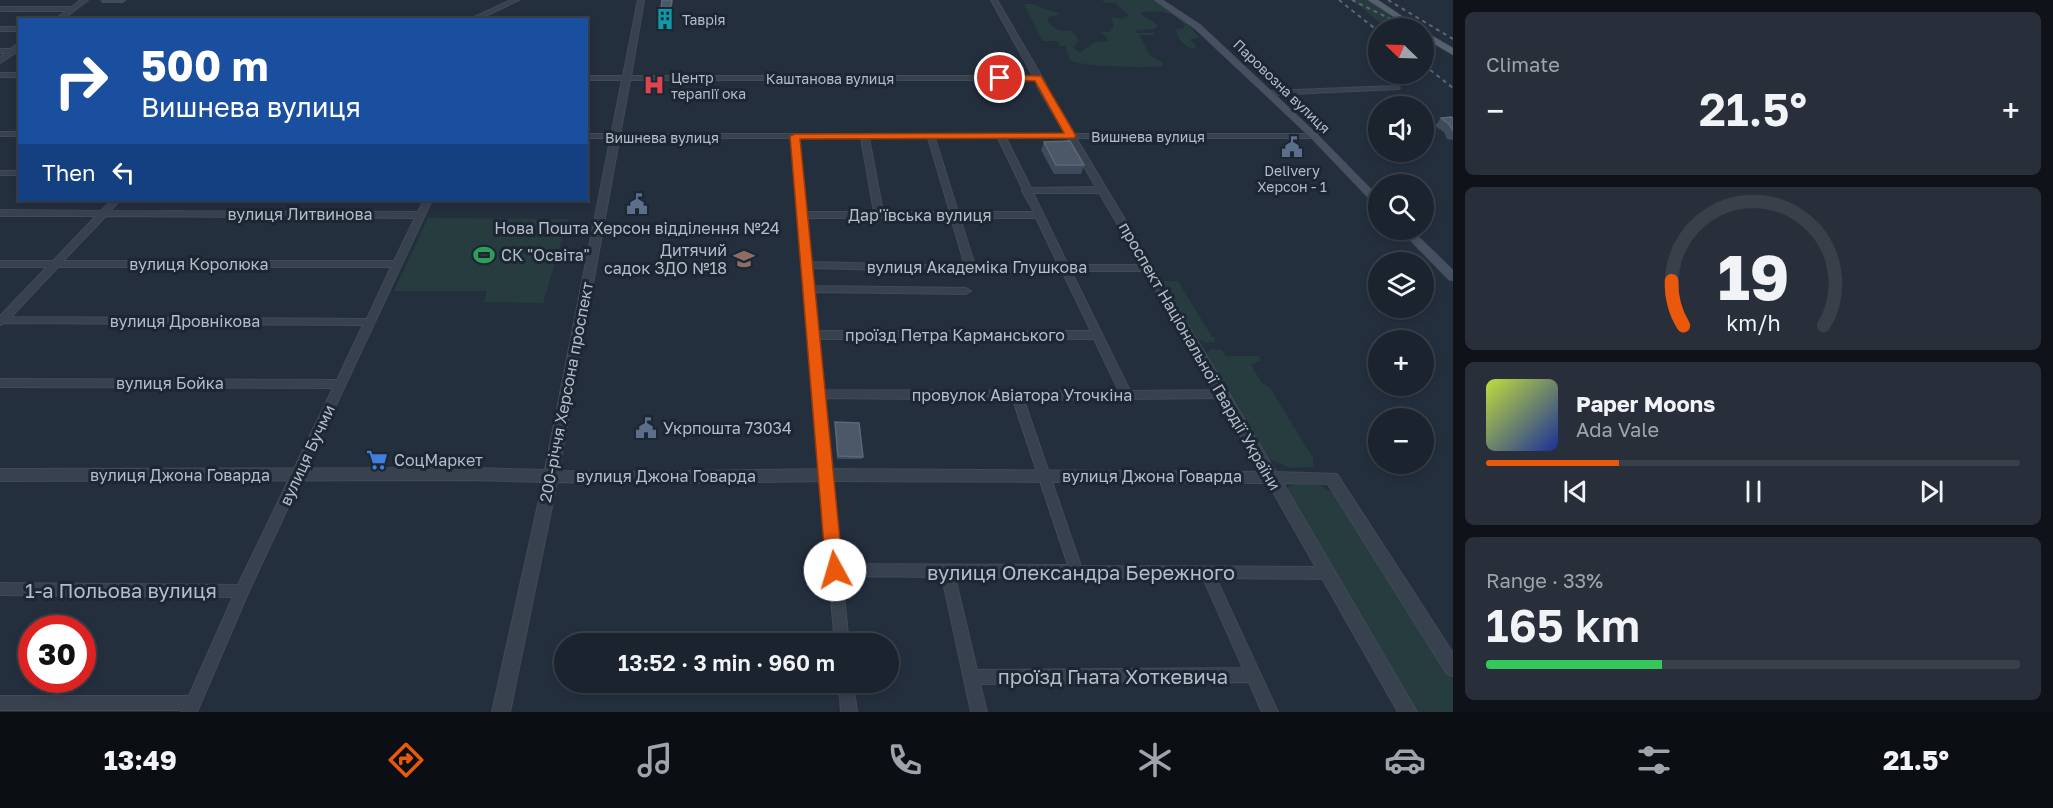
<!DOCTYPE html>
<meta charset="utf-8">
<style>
:root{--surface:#1b232e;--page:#282f3a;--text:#f1f3f6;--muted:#a0a4aa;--line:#39404a;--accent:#ea580c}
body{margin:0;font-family:"Golos Text",sans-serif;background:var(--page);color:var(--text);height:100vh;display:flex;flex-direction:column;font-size:22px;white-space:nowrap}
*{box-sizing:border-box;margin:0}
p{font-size:20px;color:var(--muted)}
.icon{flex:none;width:33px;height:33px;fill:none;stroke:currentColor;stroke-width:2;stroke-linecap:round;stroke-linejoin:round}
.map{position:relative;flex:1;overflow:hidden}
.panel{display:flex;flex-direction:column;gap:12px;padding:12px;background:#0f1319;width:600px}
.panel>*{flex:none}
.top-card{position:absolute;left:18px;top:18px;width:570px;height:183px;border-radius:0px;box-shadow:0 3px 9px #0003,0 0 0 2px var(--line);background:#1a4fa0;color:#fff;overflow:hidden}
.needle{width:39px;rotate:293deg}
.buttons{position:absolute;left:1368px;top:18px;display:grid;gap:12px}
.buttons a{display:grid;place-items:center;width:66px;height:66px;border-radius:50%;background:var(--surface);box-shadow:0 3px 9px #0003,0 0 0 2px var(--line);font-size:30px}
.speed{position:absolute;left:18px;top:615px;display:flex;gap:12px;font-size:30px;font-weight:700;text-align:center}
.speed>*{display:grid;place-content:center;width:78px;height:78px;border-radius:50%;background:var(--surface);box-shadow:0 3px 9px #0003,0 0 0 2px var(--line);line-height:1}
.speed .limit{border:9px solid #d22;background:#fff;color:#111}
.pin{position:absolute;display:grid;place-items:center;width:51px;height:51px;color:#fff;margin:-26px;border:3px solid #fff;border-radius:50%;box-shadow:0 2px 6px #0007}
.me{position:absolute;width:66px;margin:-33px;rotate:354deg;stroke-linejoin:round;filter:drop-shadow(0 0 4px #0008)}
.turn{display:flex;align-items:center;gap:21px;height:126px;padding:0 24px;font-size:27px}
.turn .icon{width:78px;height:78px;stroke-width:2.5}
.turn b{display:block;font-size:42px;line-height:51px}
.then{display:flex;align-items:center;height:57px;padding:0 24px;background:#0003;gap:12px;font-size:22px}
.big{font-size:45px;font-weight:600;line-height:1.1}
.panel .widget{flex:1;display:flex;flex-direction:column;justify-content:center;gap:9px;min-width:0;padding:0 21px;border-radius:9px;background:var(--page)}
.panel .dial{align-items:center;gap:0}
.dial svg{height:156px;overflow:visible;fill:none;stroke:var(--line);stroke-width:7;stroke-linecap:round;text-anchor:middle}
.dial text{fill:var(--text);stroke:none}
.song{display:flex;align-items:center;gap:18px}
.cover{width:72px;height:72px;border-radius:9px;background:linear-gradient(135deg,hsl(70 70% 55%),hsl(230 70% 35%))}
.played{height:6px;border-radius:3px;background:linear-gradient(90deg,var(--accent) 25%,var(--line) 25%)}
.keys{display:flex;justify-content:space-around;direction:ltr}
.heat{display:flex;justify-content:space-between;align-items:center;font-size:33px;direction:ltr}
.charge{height:9px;border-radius:4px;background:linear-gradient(90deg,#34c759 33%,var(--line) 0)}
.trip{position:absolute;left:554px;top:633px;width:345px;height:60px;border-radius:30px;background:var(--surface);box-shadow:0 3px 9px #0003,0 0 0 2px var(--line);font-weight:600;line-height:60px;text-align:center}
.dock{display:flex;height:96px;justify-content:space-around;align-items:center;background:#0b0e12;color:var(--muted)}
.dock .icon{width:42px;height:42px}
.dock .active{color:var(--accent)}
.dock b{font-size:27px;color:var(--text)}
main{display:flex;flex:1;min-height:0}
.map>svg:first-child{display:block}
.green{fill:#263c3f}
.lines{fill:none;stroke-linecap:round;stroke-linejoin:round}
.minor-casing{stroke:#414a57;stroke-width:2}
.tertiary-casing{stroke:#414a57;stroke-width:2}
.secondary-casing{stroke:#414a57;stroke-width:1}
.primary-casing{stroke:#414a57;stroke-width:1}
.minor{fill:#38414e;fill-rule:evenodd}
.tertiary{fill:#38414e;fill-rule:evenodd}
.secondary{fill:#465061;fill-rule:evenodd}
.primary{fill:#56606e;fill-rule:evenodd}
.rail{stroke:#5a6575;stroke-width:2;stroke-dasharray:4 4;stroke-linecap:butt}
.wall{fill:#3f4b5c}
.shaded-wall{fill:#2f3b4b}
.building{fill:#4b5868;stroke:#5c6777;stroke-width:1.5}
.route{fill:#ea580c;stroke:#983908;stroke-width:1.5}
.labels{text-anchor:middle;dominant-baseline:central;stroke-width:6;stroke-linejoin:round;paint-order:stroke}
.far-poi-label{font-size:14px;fill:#b4bcc9;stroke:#1d2633;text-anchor:start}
.far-street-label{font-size:14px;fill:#b4bcc9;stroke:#1d2633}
.street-label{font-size:16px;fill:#b4bcc9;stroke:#1d2633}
.poi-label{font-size:16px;fill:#b4bcc9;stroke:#1d2633;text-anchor:start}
.near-street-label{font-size:20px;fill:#b4bcc9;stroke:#1d2633}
</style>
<main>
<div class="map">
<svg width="1453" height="712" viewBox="0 0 1453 712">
<rect width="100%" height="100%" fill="#242f3e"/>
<g class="green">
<path d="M1102,0H1152L1184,20L1200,38L1190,39L1196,46L1193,49C1184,46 1177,39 1176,29L1184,28L1185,25C1171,10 1161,11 1142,12L1140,13C1146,19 1153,20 1158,26L1154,29L1136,30L1137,33H1154V35H1139L1150,56L1163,63L1162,66C1149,68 1077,67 1071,60C1068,57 1067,50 1065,46H1060L1057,41H1043L1041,38L1024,4H1032L1060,14L1047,18C1052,31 1060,30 1072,31L1079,41L1073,48L1080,52L1096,42L1108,41L1105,35L1100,32H1110L1114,26L1111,17L1122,19L1129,15L1115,3H1105Z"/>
<polygon points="1352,0 1367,0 1410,28 1387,28"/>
<polygon points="428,218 568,219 543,303 484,302 487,291 394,291"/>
<polygon points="1163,281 1178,281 1212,337 1215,337 1215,342 1206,343 1198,339"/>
<polygon points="1211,349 1222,350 1226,356 1259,356 1261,360 1251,365 1262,383 1270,388 1313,458 1313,467 1290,468 1270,459 1206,354"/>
<polygon points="1295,483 1322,486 1335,495 1453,679 1453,712 1415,712 1286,492 1287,488"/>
</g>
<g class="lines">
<defs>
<g id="minor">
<polygon points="511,0 519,0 477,20 468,20"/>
<polygon points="0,7 71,7 74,9 71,11 0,11"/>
<rect x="0" y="27" width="20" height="4"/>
<polygon points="0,49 14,49 17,51 14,53 0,53"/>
<polygon points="1396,86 1400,88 1398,89 1269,95 1265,93 1269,91"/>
<rect x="0" y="132" width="20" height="4"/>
<path d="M586,134H1317L1318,136L1314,138H1006L1031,188L1102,187L1106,190L1102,193H1033L1068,265H1148L1153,268L1148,271H1071L1130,391L1224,390L1228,391L1229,394L1228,397L1224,398L1024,400L1081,566L1328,567L1333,569L1335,573L1333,577L1328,579L1216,578L1278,712H1262L1249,682L980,684L987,712H971L942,577L842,576L849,644H835L808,338L807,335L808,333L791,138H586ZM799,138H861L874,212H806ZM869,138H928L950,212H883ZM935,138H998L1023,190L1022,191L1034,212H958ZM807,218H951L965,266L811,262ZM960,218H1036L1059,266H975ZM812,268L971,272L1062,271L1091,331H818L814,292L966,294L971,291L966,288L814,286ZM819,339H1094L1119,391L824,390ZM825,398L1013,400L1068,565L841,564ZM955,577L1203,578L1243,668L977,670Z"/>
<rect x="0" y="171" width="20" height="4"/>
<path d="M112,200H120L110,211L418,212L424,200H432L248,593L197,712H181L182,710H0V696H189L233,597L0,595V583L238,585L333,388L0,387V379L337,380L363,325L4,323L0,325V316L47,267H0V261H53L96,216H0V210L101,211ZM106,216L415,218L394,261H63ZM58,267H391L367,319L11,317Z"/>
<polygon points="839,682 853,682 857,712 841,712"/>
</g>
<g id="tertiary">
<polygon points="81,0 88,0 62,20 54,20"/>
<path d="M638,0H644L631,76H1033L991,0H997L1046,84L1045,86L1276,472L1337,474L1453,653V676L1447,674L1328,484L1283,483L1417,712H1398L1268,483L825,481L619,484L557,482L510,712H492L543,482L471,480L0,481V469L471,468L545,470L622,80H586V76H623ZM630,80H1036L1037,86L1262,472L825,469L619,472L559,471Z"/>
<polygon points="17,44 20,44 20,50 0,63 0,57"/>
<rect x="0" y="73" width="20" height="4"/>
</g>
<g id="secondary">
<polygon points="1154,0 1163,0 1201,25 1317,134 1378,196 1378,205 1374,204 1311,138 1195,29"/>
<polygon points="1400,230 1412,230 1453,270 1453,281 1449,280"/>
</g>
<g id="primary">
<polygon points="1368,0 1378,0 1420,28 1411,28"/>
<polygon points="1424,31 1453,48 1453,55 1424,38"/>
</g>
</defs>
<use href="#minor" class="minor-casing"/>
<use href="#tertiary" class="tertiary-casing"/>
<use href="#secondary" class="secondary-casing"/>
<use href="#primary" class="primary-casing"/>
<use href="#minor" class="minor"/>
<use href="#tertiary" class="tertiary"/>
<use href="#secondary" class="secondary"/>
<use href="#primary" class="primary"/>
<g class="rail">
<polyline points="1339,0 1378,31"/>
<polyline points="1352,0 1409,28"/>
<polyline points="1388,0 1453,39"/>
<polyline points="1424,65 1453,88"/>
</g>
</g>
<g class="wall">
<polygon points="100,0 127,0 123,3 102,3"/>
<polygon points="662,0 673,0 669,22 660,22"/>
<polygon points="1441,118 1453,118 1453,140 1447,139 1444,132 1435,126"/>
<polygon points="1044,142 1084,165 1081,174 1054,174 1041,150"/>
<polygon points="835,422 863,457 862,459 837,459"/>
</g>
<polygon class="shaded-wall" points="672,0 673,0 669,22 669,16"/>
<g class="building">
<polygon points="662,0 672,0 669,16 660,16"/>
<polygon points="1451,117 1453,118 1453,131 1449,124 1441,118"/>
<polygon points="1070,141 1084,165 1056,165 1044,142"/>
<polygon points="835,422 859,423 863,457 838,456"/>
</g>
<polygon class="route" points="1000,75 1041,76 1076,136 1074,138 800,139 843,570 841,575 835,578 829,575 826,570 790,136 795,134 1064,133 1035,81 997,80 997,76"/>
<defs>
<symbol id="building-bare" viewBox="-9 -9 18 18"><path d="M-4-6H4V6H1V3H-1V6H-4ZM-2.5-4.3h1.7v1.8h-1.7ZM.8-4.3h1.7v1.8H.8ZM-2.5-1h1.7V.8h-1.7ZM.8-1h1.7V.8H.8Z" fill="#0f9aa8" stroke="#1d2633" stroke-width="2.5" paint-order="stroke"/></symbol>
<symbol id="hospital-bare" viewBox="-9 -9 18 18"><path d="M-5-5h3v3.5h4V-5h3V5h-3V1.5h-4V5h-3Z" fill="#e0444e" stroke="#1d2633" stroke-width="2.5" paint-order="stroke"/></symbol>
<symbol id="civic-bare" viewBox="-9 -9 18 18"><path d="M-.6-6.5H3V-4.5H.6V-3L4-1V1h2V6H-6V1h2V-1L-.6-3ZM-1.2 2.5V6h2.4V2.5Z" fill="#5c6f8a" stroke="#1d2633" stroke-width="2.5" paint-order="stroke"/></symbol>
<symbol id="stadium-bare" viewBox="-9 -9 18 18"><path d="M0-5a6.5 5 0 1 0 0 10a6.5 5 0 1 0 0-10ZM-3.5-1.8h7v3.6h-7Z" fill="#2e9e5b" stroke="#1d2633" stroke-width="2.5" paint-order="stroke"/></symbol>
<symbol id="school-bare" viewBox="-9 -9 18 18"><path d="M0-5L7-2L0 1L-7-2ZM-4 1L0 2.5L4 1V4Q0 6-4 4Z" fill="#8d6e63" stroke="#1d2633" stroke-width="2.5" paint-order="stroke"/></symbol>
<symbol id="supermarket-bare" viewBox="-9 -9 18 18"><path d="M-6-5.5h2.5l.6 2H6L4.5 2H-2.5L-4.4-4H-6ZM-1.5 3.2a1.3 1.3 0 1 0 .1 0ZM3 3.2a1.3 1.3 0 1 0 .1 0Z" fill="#3f7fe0" stroke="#1d2633" stroke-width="2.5" paint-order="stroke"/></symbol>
</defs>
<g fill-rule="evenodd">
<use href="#building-bare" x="650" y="4" width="30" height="30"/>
<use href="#hospital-bare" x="639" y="70" width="30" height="30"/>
<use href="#civic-bare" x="1277" y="132" width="30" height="30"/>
<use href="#civic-bare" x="622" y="189" width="30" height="30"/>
<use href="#stadium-bare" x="469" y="240" width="30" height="30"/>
<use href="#school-bare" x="729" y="244" width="30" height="30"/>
<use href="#civic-bare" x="631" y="413" width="30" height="30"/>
<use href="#supermarket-bare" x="362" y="445" width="30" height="30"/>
</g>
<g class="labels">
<g class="far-poi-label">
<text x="682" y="19">Таврія</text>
<text x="671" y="77">Центр<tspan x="671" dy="16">терапії ока</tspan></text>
<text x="1292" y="170" text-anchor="middle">Delivery<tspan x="1292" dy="16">Херсон - 1</tspan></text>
</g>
<g class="far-street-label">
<text x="830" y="78">Каштанова вулиця</text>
<text transform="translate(1282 86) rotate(44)">Паровозна вулиця</text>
<text x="1148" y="136">Вишнева вулиця</text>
<text x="662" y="137">Вишнева вулиця</text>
</g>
<g class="street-label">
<text x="300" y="214">вулиця Литвинова</text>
<text x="920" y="215">Дар'ївська вулиця</text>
<text x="199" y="264">вулиця Королюка</text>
<text x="977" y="267">вулиця Академіка Глушкова</text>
<text x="185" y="321">вулиця Дровнікова</text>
<text x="955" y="335">проїзд Петра Карманського</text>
<text transform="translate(1200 356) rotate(60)">проспект Національної Гвардії України</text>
<text x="170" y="383">вулиця Бойка</text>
<text transform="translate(566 392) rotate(-79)">200-річчя Херсона проспект</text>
<text x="1022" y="395">провулок Авіатора Уточкіна</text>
<text transform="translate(307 455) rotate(-65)">вулиця Бучми</text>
<text x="180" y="475">вулиця Джона Говарда</text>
<text x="666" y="476">вулиця Джона Говарда</text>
<text x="1152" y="476">вулиця Джона Говарда</text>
</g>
<g class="poi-label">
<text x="637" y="228" text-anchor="middle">Нова Пошта Херсон відділення №24</text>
<text x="727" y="250" text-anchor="end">Дитячий<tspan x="727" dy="18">садок ЗДО №18</tspan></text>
<text x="501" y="255">СК "Освіта"</text>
<text x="663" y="428">Укрпошта 73034</text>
<text x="394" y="460">СоцМаркет</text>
</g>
<g class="near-street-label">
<text x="1081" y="572">вулиця Олександра Бережного</text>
<text x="121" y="590">1-а Польова вулиця</text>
<text x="1113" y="676">проїзд Гната Хоткевича</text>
</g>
</g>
</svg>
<div class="buttons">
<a><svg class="needle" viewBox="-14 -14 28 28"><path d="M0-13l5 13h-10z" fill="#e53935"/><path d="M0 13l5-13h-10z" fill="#a0a4aa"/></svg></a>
<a><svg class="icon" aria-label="sound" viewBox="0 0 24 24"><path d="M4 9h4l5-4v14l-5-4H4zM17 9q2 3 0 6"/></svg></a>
<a><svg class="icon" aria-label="search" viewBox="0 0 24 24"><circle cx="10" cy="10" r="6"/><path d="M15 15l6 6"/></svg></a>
<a><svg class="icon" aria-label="layers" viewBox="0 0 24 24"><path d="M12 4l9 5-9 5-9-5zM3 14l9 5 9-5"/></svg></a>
<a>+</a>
<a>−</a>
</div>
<div class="speed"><div class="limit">30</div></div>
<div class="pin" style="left:1000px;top:78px;background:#d93025"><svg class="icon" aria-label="arrive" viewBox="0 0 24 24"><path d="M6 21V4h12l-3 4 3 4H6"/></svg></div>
<svg class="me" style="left:835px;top:570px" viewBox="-20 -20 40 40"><circle r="19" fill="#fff"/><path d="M0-13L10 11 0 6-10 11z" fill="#ea580c"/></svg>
<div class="trip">13:52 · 3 min · 960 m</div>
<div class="top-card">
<div class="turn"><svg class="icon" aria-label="right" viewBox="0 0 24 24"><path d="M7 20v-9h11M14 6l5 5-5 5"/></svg><div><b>500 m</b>Вишнева вулиця</div></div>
<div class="then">Then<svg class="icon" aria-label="left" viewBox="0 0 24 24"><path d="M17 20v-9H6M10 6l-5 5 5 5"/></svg></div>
</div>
</div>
<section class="panel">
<div class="widget"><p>Climate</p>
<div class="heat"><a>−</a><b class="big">21.5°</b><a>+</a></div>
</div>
<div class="widget dial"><svg viewBox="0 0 100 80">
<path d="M14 69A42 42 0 1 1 86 69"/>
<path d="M14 69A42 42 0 0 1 8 46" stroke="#ea580c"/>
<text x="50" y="56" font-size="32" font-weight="700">19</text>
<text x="50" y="72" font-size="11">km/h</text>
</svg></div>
<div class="widget">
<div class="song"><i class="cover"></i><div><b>Paper Moons</b><p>Ada Vale</p></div></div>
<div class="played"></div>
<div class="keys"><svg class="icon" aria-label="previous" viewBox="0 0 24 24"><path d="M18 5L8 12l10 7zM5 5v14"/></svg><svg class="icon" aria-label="pause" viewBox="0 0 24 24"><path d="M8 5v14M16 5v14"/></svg><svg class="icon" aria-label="next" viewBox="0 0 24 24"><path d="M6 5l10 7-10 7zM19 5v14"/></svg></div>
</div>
<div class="widget"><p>Range · 33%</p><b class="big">165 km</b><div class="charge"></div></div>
</section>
</main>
<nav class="dock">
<b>13:49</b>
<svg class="icon active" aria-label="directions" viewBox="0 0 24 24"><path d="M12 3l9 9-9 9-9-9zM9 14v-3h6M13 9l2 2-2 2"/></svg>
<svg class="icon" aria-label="music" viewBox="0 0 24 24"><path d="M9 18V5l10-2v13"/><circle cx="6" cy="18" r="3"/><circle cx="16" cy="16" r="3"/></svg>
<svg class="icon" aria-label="phone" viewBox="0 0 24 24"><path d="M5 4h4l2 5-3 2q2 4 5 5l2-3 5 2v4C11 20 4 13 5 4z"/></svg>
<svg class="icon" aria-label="climate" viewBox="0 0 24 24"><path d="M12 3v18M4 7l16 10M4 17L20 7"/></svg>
<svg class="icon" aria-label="car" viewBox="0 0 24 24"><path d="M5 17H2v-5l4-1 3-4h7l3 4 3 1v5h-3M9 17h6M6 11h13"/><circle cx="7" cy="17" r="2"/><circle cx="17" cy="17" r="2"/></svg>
<svg class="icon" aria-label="filters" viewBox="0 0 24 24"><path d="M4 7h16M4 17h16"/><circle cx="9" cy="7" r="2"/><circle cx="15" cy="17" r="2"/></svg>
<b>21.5°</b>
</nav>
